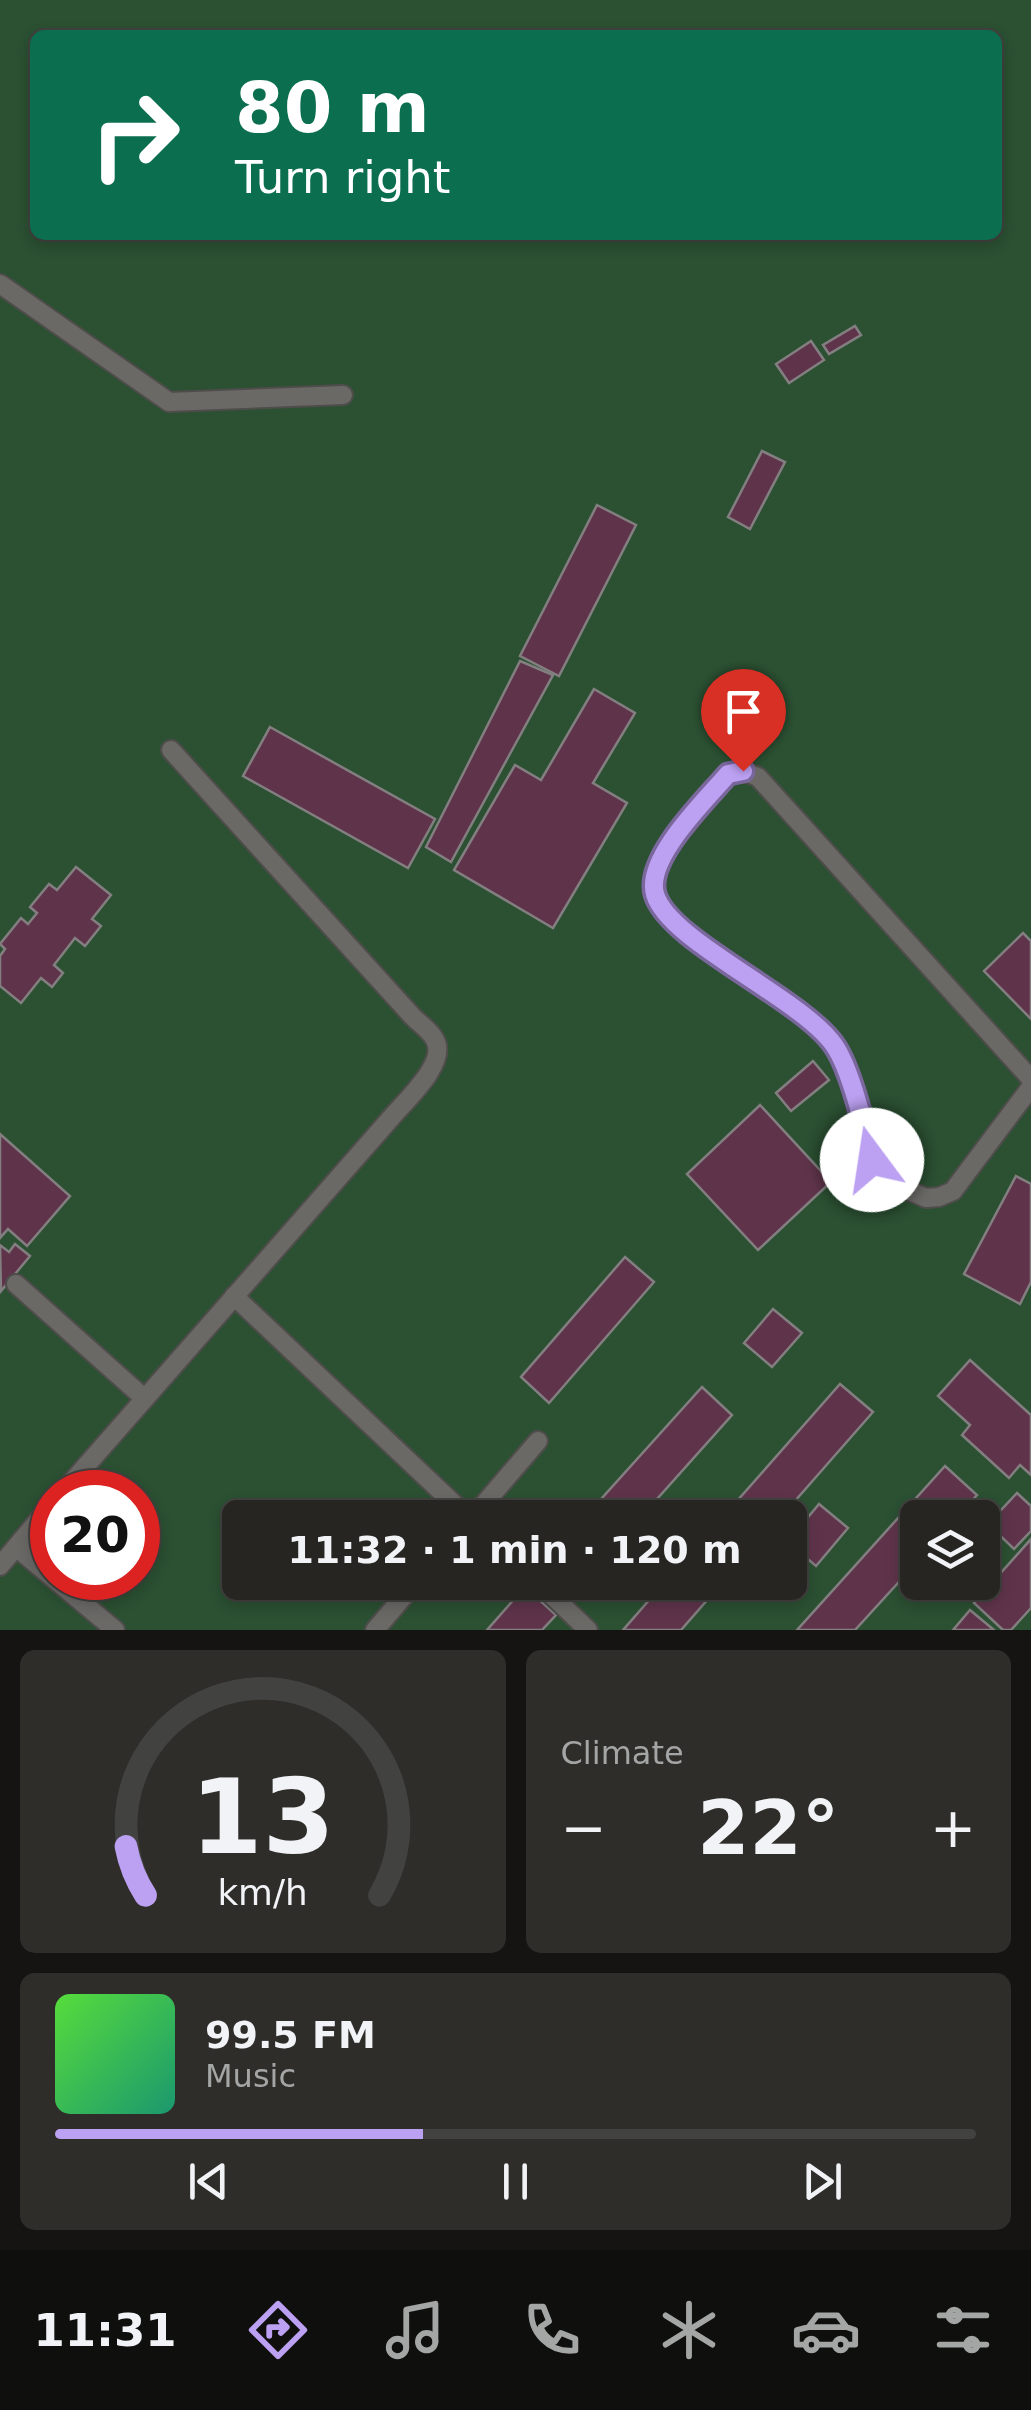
<!DOCTYPE html>
<meta charset="utf-8">
<style>
:root{--surface:#262522;--page:#2e2d2a;--text:#f1f3f6;--muted:#a4a5a5;--line:#424240;--accent:#bca0f2}
body{margin:0;font-family:"DejaVu Sans",sans-serif;background:var(--page);color:var(--text);height:100vh;display:flex;flex-direction:column;font-size:38px;white-space:nowrap}
*{box-sizing:border-box;margin:0}
p{font-size:32px;color:var(--muted)}
.icon{flex:none;width:55px;height:55px;fill:none;stroke:currentColor;stroke-width:2;stroke-linecap:round;stroke-linejoin:round}
.map{position:relative;height:1630px;overflow:hidden}
.details{display:flex;flex-direction:column;gap:20px;padding:20px;background:#151413;flex:1}
.details>*{flex:none}
.banner{position:absolute;left:30px;top:30px;width:972px;height:210px;border-radius:15px;box-shadow:0 5px 15px #0003,0 0 0 2px var(--line);background:#0b6e4f;color:#fff;overflow:hidden}
.tools{position:absolute;left:900px;top:1500px;display:grid;gap:20px}
.tools a{display:grid;place-items:center;width:100px;height:100px;border-radius:15px;background:var(--surface);box-shadow:0 5px 15px #0003,0 0 0 2px var(--line);font-size:50px}
.speed{position:absolute;left:30px;top:1470px;display:flex;gap:20px;font-size:50px;font-weight:700;text-align:center}
.speed>*{display:grid;place-content:center;width:130px;height:130px;border-radius:50%;background:var(--surface);box-shadow:0 5px 15px #0003,0 0 0 2px var(--line);line-height:1}
.speed .limit{border:15px solid #d22;background:#fff;color:#111}
.pin{position:absolute;display:grid;place-items:center;width:85px;height:85px;color:#fff;margin:-102px -42px;border-radius:50% 50% 50% 0;rotate:-45deg;box-shadow:0 0 10px #0007}
.pin .icon{rotate:45deg}
.me{position:absolute;width:110px;margin:-55px;rotate:346deg;stroke-linejoin:round;filter:drop-shadow(0 0 8px #0008)}
.turn{display:flex;align-items:center;gap:35px;height:210px;padding:0 40px;font-size:45px}
.turn .icon{width:130px;height:130px;stroke-width:2.5}
.turn b{display:block;font-size:70px;line-height:85px}
.big{font-size:75px;font-weight:700;line-height:1.1}
.details .widget{flex:1;display:flex;flex-direction:column;justify-content:center;gap:15px;min-width:0;padding:0 35px;border-radius:15px;background:var(--page)}
.details .dial{align-items:center;gap:0}
.dial svg{height:260px;overflow:visible;fill:none;stroke:var(--line);stroke-width:7;stroke-linecap:round;text-anchor:middle}
.dial text{fill:var(--text);stroke:none}
.song{display:flex;align-items:center;gap:30px}
.cover{width:120px;height:120px;border-radius:15px;background:linear-gradient(135deg,hsl(110 70% 55%),hsl(160 70% 35%))}
.played{height:10px;border-radius:5px;background:linear-gradient(90deg,var(--accent) 40%,var(--line) 40%)}
.keys{display:flex;justify-content:space-around;direction:ltr}
.heat{display:flex;justify-content:space-between;align-items:center;font-size:55px;direction:ltr}
.details .tiles{flex:1;display:grid;gap:20px;grid-template-columns:1fr 1fr}
.widget:last-child{grid-column:span 2}
.trip{position:absolute;left:222px;top:1500px;width:585px;height:100px;border-radius:15px;background:var(--surface);box-shadow:0 5px 15px #0003,0 0 0 2px var(--line);font-weight:700;line-height:100px;text-align:center}
.tab-bar{display:flex;height:160px;justify-content:space-around;align-items:center;background:#0f0f0e;color:var(--muted)}
.tab-bar .icon{width:70px;height:70px}
.tab-bar .selected{color:var(--accent)}
.tab-bar b{font-size:45px;color:var(--text)}
.map>svg:first-child{display:block}
.grass{fill:#2b5032;fill-rule:evenodd}
.building{fill:#5f344b;stroke:#837f81;stroke-width:2.5}
.lines{fill:none;stroke-linecap:round;stroke-linejoin:round}
.lane-casing{stroke:#4f4d4b;stroke-width:22}
.lane{stroke:#6b6966;stroke-width:18}
.route-casing{stroke:#7a689d;stroke-width:25}
.route{stroke:#bca0f2;stroke-width:18}
</style>
<div class="map">
<svg width="1031" height="1630" viewBox="0 0 1031 1630">
<rect width="100%" height="100%" fill="#33312e"/>
<path class="grass" d="M0,0H1031V1630H0ZM35,35H998V235H35ZM52,1492H138V1578H52ZM240,1518H790V1582H240ZM918,1518H982V1582H918Z"/>
<g class="building">
<polygon points="855,326 861,335 829,354 823,345"/>
<polygon points="811,341 824,360 789,383 776,364"/>
<polygon points="762,451 785,462 750,529 728,517"/>
<polygon points="597,505 636,525 559,676 520,656"/>
<polygon points="520,661 553,675 451,862 426,847"/>
<polygon points="594,689 635,713 593,783 627,803 553,928 454,870 515,765 541,780"/>
<polygon points="270,727 435,819 408,868 243,776"/>
<polygon points="76,867 111,895 92,919 101,926 85,946 75,938 54,965 63,973 52,987 41,978 21,1003 0,986 0,956 5,949 0,944 21,918 28,924 37,913 30,907 49,884 57,890"/>
<polygon points="1023,933 1031,941 1031,1019 984,971"/>
<polygon points="813,1061 829,1080 791,1111 776,1093"/>
<polygon points="760,1105 831,1182 758,1250 687,1174"/>
<polygon points="0,1134 70,1196 27,1246 8,1229 0,1238"/>
<polygon points="1016,1176 1031,1184 1031,1282 1020,1304 964,1274"/>
<polygon points="15,1244 30,1256 1,1291 0,1245 9,1252"/>
<polygon points="625,1257 654,1282 549,1403 521,1377"/>
<polygon points="773,1309 802,1333 772,1367 744,1343"/>
<polygon points="970,1360 1031,1415 1031,1475 1020,1465 1009,1478 962,1435 970,1425 938,1396"/>
<polygon points="840,1384 873,1412 780,1518 722,1518"/>
<polygon points="702,1387 732,1415 640,1518 584,1518"/>
<polygon points="945,1466 977,1495 956,1518 918,1518 918,1561 855,1630 797,1630"/>
<polygon points="1017,1493 1031,1506 1031,1531 1014,1549 988,1524"/>
<polygon points="819,1504 848,1528 816,1566 790,1544 790,1539"/>
<polygon points="1031,1539 1031,1608 1011,1630 1003,1630 974,1603"/>
<polygon points="665,1582 723,1582 681,1630 623,1630"/>
<polygon points="525,1587 556,1615 542,1630 487,1630"/>
<polygon points="970,1610 994,1630 953,1630"/>
</g>
<g class="lines">
<defs>
<g id="lane">
<polyline points="0,284 169,402 343,395"/>
<polyline points="1031,1079 758,777 743,771 728,774 668,847 657,868 654,893 665,911 685,932 786,1002 817,1026 836,1047 851,1086 871,1160 903,1188 926,1198 939,1197 953,1191 1031,1087"/>
<polyline points="16,1284 144,1398"/>
<polyline points="234,1296 469,1518"/>
<path d="M63,1492L390,1119C405,1101 448,1063 435,1040C431,1031 420,1024 413,1017L171,750"/>
<polyline points="472,1518 538,1441"/>
<polyline points="16,1547 115,1630"/>
<polyline points="0,1566 52,1504"/>
<polyline points="538,1582 588,1630"/>
<polyline points="375,1630 416,1582"/>
</g>
</defs>
<use href="#lane" class="lane-casing"/>
<use href="#lane" class="lane"/>
</g>
<g class="lines">
<defs>
<path id="route" d="M743,771L728,774C706,800 645,858 655,894C668,941 800,997 834,1045C851,1069 865,1130 872,1160"/>
</defs>
<use href="#route" class="route-casing"/>
<use href="#route" class="route"/>
</g>
</svg>
<div class="tools">
<a><svg class="icon" aria-label="layers" viewBox="0 0 24 24"><path d="M12 4l9 5-9 5-9-5zM3 14l9 5 9-5"/></svg></a>
</div>
<div class="speed"><div class="limit">20</div></div>
<div class="pin" style="left:743px;top:771px;background:#d93025"><svg class="icon" aria-label="arrive" viewBox="0 0 24 24"><path d="M6 21V4h12l-3 4 3 4H6"/></svg></div>
<svg class="me" style="left:872px;top:1160px" viewBox="-20 -20 40 40"><circle r="19" fill="#fff"/><path d="M0-13L10 11 0 6-10 11z" fill="#bca0f2"/></svg>
<div class="trip">11:32 · 1 min · 120 m</div>
<div class="banner">
<div class="turn"><svg class="icon" aria-label="right" viewBox="0 0 24 24"><path d="M7 20v-9h11M14 6l5 5-5 5"/></svg><div><b>80 m</b>Turn right</div></div>
</div>
</div>
<section class="details">
<div class="tiles">
<div class="widget dial"><svg viewBox="0 0 100 80">
<path d="M14 69A42 42 0 1 1 86 69"/>
<path d="M14 69A42 42 0 0 1 8 54" stroke="#bca0f2"/>
<text x="50" y="56" font-size="32" font-weight="700">13</text>
<text x="50" y="72" font-size="11">km/h</text>
</svg></div>
<div class="widget"><p>Climate</p>
<div class="heat"><a>−</a><b class="big">22°</b><a>+</a></div>
</div>
<div class="widget">
<div class="song"><i class="cover"></i><div><b>99.5 FM</b><p>Music</p></div></div>
<div class="played"></div>
<div class="keys"><svg class="icon" aria-label="previous" viewBox="0 0 24 24"><path d="M18 5L8 12l10 7zM5 5v14"/></svg><svg class="icon" aria-label="pause" viewBox="0 0 24 24"><path d="M8 5v14M16 5v14"/></svg><svg class="icon" aria-label="next" viewBox="0 0 24 24"><path d="M6 5l10 7-10 7zM19 5v14"/></svg></div>
</div>
</div>
</section>
<nav class="tab-bar">
<b>11:31</b>
<svg class="icon selected" aria-label="directions" viewBox="0 0 24 24"><path d="M12 3l9 9-9 9-9-9zM9 14v-3h6M13 9l2 2-2 2"/></svg>
<svg class="icon" aria-label="music" viewBox="0 0 24 24"><path d="M9 18V5l10-2v13"/><circle cx="6" cy="18" r="3"/><circle cx="16" cy="16" r="3"/></svg>
<svg class="icon" aria-label="phone" viewBox="0 0 24 24"><path d="M5 4h4l2 5-3 2q2 4 5 5l2-3 5 2v4C11 20 4 13 5 4z"/></svg>
<svg class="icon" aria-label="climate" viewBox="0 0 24 24"><path d="M12 3v18M4 7l16 10M4 17L20 7"/></svg>
<svg class="icon" aria-label="car" viewBox="0 0 24 24"><path d="M5 17H2v-5l4-1 3-4h7l3 4 3 1v5h-3M9 17h6M6 11h13"/><circle cx="7" cy="17" r="2"/><circle cx="17" cy="17" r="2"/></svg>
<svg class="icon" aria-label="filters" viewBox="0 0 24 24"><path d="M4 7h16M4 17h16"/><circle cx="9" cy="7" r="2"/><circle cx="15" cy="17" r="2"/></svg>
</nav>
